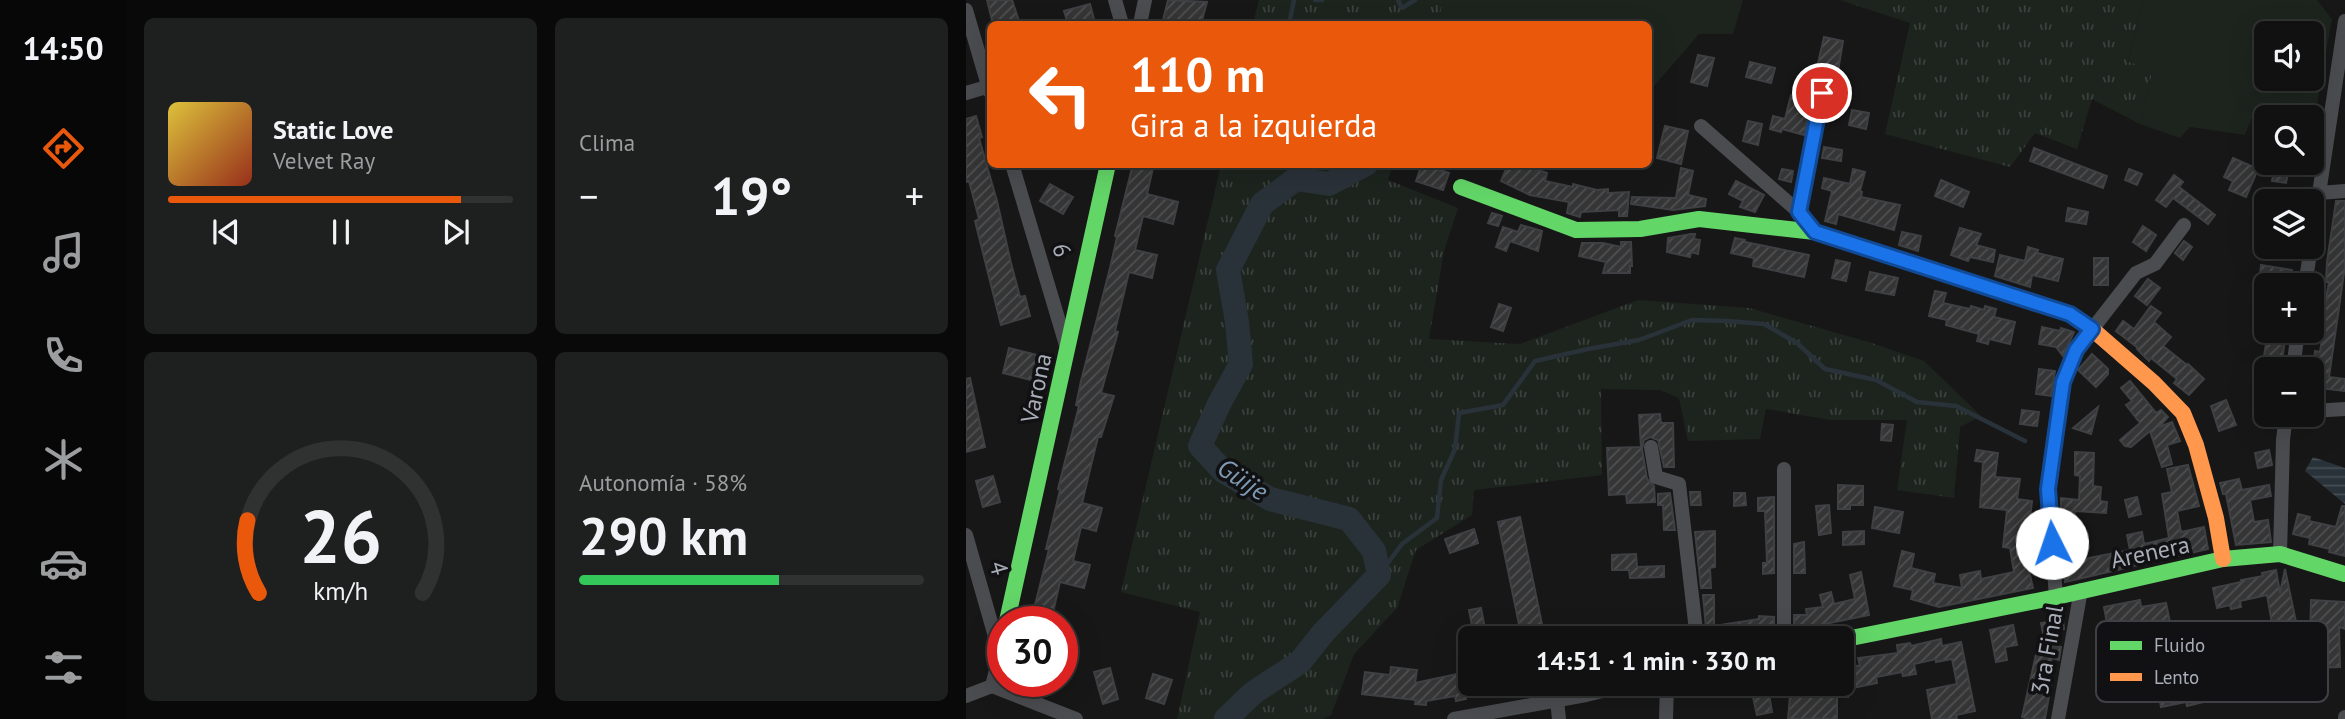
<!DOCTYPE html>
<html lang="es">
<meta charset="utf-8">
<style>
:root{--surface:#111;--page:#1e1f1f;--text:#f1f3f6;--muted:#9c9d9f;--line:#303131;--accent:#ea580c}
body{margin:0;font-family:"PT Sans",sans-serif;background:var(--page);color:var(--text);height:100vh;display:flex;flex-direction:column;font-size:26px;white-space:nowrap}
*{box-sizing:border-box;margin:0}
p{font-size:23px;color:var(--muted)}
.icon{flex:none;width:38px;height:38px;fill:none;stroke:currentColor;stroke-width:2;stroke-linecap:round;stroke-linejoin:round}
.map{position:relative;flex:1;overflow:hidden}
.side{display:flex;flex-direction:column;gap:18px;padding:18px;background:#090909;width:840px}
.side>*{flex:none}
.guide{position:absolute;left:21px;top:21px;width:665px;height:147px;border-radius:10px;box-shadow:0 7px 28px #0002,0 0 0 2px var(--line);background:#ea580c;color:#fff;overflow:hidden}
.tools{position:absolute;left:1288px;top:21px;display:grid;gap:14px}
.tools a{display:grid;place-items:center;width:70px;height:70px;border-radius:10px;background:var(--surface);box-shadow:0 7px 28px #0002,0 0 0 2px var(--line);font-size:35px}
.speed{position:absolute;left:21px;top:606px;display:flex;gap:14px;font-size:35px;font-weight:700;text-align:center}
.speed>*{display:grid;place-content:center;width:91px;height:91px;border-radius:50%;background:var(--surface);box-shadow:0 7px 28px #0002,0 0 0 2px var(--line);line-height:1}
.speed .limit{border:10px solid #d22;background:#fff;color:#111}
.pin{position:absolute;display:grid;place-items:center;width:60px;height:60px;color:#fff;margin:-30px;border:4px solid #fff;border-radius:50%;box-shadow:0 2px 7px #0007}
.me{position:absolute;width:77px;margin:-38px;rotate:356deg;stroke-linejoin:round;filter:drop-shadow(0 0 5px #0008)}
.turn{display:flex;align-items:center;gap:24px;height:147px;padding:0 28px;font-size:32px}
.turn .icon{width:91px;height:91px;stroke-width:2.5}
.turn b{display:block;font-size:49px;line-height:60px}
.big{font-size:52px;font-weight:800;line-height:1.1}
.side .widget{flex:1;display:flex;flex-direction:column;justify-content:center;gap:10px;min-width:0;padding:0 24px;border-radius:10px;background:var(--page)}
.side .dial{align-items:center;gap:0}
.dial svg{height:182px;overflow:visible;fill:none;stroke:var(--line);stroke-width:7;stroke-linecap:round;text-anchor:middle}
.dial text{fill:var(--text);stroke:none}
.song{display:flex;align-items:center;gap:21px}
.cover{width:84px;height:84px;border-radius:10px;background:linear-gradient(135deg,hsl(50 70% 55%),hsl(10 70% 35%))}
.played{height:7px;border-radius:4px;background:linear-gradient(90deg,var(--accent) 85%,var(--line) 85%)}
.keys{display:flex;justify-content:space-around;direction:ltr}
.heat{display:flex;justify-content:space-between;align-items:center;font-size:38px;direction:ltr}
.charge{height:10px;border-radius:5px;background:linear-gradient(90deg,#34c759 58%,var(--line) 0)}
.side .tiles{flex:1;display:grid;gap:18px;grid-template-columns:repeat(2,1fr)}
.trip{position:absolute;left:492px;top:626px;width:396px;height:70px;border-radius:10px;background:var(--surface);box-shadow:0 7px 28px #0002,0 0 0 2px var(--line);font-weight:800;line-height:70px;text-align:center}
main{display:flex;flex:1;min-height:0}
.tab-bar{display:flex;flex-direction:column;width:126px;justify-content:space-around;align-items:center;background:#070707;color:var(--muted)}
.tab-bar .icon{width:49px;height:49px}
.tab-bar .selected{color:var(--accent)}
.tab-bar b{font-size:32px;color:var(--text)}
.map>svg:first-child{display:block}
.grass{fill:url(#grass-tufts)}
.garden{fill:#1d241e;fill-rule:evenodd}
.water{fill:url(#water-rules)}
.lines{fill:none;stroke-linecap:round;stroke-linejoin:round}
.stream{stroke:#2a3239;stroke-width:4.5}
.river{stroke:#2a3239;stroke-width:24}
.building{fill:url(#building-hatch);stroke:#3f4043;stroke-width:2}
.street{stroke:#4b4c50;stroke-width:14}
.fast{stroke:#63d668;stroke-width:16}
.slow{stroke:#ff974d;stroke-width:16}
.route-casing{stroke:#114b97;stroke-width:18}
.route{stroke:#1a73e8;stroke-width:12}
.labels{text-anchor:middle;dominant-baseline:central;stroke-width:7;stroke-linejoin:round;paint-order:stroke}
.street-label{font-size:24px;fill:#a8adb8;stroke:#111113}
.water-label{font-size:26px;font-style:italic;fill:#7f9bb3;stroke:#111113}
.key{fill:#111113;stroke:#3e4045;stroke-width:2}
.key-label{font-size:19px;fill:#a8adb8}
</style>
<main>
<nav class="tab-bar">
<b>14:50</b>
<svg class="icon selected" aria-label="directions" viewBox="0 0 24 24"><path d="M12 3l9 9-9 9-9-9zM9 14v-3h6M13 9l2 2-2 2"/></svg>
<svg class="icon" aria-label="music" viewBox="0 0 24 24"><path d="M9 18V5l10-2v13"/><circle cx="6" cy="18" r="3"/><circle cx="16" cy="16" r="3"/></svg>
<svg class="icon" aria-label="phone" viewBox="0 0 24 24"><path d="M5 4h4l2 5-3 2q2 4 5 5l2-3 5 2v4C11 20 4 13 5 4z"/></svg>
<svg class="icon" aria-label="climate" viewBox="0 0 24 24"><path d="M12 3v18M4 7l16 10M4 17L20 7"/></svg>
<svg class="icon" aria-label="car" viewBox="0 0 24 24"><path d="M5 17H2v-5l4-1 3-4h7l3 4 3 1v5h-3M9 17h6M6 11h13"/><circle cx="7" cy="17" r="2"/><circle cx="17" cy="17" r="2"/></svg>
<svg class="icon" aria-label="filters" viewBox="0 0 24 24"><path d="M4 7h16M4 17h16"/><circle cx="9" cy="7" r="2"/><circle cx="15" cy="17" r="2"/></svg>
</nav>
<section class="side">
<div class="tiles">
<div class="widget">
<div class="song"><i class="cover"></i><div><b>Static Love</b><p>Velvet Ray</p></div></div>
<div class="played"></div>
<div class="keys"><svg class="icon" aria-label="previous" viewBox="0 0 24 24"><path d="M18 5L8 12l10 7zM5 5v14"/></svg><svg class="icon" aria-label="pause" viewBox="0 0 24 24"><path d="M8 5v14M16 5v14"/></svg><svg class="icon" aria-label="next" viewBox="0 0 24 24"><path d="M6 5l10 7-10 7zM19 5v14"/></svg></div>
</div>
<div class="widget"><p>Clima</p>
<div class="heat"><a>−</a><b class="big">19°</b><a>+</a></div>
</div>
<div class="widget dial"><svg viewBox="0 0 100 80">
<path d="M14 69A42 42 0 1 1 86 69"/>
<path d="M14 69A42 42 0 0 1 9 37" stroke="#ea580c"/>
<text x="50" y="56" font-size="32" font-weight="700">26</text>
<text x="50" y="72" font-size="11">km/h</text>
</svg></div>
<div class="widget"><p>Autonomía · 58%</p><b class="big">290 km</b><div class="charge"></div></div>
</div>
</section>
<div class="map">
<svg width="1379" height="719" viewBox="0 0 1379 719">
<defs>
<pattern id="grass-tufts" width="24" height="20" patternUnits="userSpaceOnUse" patternTransform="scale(1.75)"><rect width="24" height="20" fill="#1d241e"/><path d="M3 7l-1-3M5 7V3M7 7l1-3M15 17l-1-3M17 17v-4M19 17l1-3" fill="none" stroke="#3b413d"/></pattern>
<pattern id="water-rules" width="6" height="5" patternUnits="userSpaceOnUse" patternTransform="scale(1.75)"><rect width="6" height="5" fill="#2a3239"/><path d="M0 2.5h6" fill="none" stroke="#464d54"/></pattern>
<pattern id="building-hatch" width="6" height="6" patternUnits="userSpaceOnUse" patternTransform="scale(1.75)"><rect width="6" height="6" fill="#353536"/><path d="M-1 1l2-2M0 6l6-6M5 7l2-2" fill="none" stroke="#4f5051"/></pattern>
</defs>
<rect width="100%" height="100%" fill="#171717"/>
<g class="grass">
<polygon points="293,0 478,0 471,24 287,24"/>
<polygon points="874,0 1177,0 1162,61 1187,69 1174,124 1126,99 1111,149 1069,133 1044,167 919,134 944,23"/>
<polygon points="255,165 427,165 422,180 492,208 478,251 463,339 554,344 672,300 783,308 906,343 958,361 1015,416 994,427 988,498 931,490 941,420 865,420 800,409 794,439 722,441 713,398 694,390 635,389 636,475 508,490 506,515 450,550 431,608 388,654 365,715 357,719 211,719 234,612 155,592"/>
</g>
<g class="garden">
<polygon points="478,0 777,0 767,34 733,34 683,92 682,24 471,24"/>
<path d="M1177,0H1351L1366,19L1349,115L1290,108L1279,135L1224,127L1214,138L1174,124L1187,69L1162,62ZM1300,33H1346V79H1300Z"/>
</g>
<polygon class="water" points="1347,457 1379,468 1379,504 1339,471"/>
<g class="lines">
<g class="stream">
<polyline points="349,0 356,0"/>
<polyline points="432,0 436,8 449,0"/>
<polyline points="323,24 328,0"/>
<polyline points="413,575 436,544 471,518 475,480 489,449 493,413 537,405 569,361 622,349 673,340 726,320 761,321 798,324 831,343 859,369 910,380 951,402 990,406 1059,441"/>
</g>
<polyline class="river" points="260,719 287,693 334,662 357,633 413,575 408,551 383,519 304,499 257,471 234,446 253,404 275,364 271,322 262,270 296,204 330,179 363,184 400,164"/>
</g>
<g class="building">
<polygon points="21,0 46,0 54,24 27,24"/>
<polygon points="202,0 241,2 235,24 196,24"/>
<polygon points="124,4 129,23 102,24 98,11"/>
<polygon points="858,37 877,41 869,89 857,84 847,85"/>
<polygon points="732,55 748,58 741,86 725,82"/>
<polygon points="784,62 809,68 805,83 780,77"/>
<polygon points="825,95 845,100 838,135 816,129 815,132 804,129 807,116 819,119"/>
<polygon points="886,110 903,113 900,129 883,125"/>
<polygon points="10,116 16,137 13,138 31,201 45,263 54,297 59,296 64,316 35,325 9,221 13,219 3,181 0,182 0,119"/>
<polygon points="782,121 796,124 792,145 777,141"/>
<polygon points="699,126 722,131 715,164 691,158"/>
<polygon points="858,147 876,150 875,161 856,158"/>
<polygon points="1068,148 1141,176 1137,188 1064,161"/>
<polygon points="1267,158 1292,169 1280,197 1263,190 1267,181 1258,177"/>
<polygon points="167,164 187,168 181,194 212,202 207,224 177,216 169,250 191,255 186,278 163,272 149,331 152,332 135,393 148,396 135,437 132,437 116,503 136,508 130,531 115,527 107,561 124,565 118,588 94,582 85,621 65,621 83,549 80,549 94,490 92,489 113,406 110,405 115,381 144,268 151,237 149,236"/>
<polygon points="456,164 483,173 477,190 450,181"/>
<polygon points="542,164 552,164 581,173 579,181 607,187 607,184 631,190 642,189 642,193 663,192 661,216 653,216 653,210 615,212 614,217 601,213 603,202 564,195 535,181"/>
<polygon points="715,168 727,171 722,195 740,199 739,206 707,210 665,204 666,197 710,198"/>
<polygon points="816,169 827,171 825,182 813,179"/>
<polygon points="887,169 899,172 894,191 896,192 895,197 934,205 928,230 872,214 870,224 859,221 866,191 856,188 858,178 884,184"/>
<polygon points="1163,169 1176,174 1171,185 1159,180"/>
<polygon points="1308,171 1322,173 1320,183 1306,181"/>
<polygon points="1208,175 1217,182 1213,187 1249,215 1242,224 1207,198 1200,207 1190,200"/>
<polygon points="975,180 1003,192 997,207 969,196"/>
<polygon points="770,181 798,195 789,212 774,207 777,201 763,194"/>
<polygon points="84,184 107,197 97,214 74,201"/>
<polygon points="1370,201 1379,201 1379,266 1363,377 1379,379 1379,391 1346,387 1349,351 1354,352 1358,324 1356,323 1363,282 1360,282 1361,262"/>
<polygon points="1102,208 1122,212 1120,224 1100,221"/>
<polygon points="526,213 536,216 532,226 522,223"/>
<polygon points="555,225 576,231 572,251 544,241 540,251 530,247 537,227 552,232"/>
<polygon points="1177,226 1190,235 1180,251 1167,242"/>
<polygon points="994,228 1015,234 1010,245 1029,250 1027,262 1004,257 1002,261 985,255"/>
<polygon points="936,232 955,236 952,251 933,245"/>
<polygon points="725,234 729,234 728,239 734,240 732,254 725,252 724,257 701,252 702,238"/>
<polygon points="769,238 779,240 779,242 843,255 838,277 787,266 788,258 765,253"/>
<polygon points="1218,241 1226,247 1217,260 1209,253"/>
<polygon points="655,242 665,242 666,266 664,266 664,273 637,273 640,262 613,256 616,243 637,243 655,247"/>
<polygon points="1062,247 1072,250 1071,253 1097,259 1092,281 1066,275 1064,287 1029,276 1034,255 1059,261"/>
<rect x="1128" y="258" width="14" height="27"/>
<polygon points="870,260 884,263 880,281 866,278"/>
<polygon points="1295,265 1326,270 1323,285 1306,285 1308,277 1294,275"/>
<polygon points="904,272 932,278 928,295 900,290"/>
<polygon points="1182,279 1194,288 1181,305 1169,296"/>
<polygon points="969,291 980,293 977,303 1004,309 1005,306 1018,310 1019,306 1030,309 1028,317 1049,322 1044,344 1023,339 1022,344 1011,341 1013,334 980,325 981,320 963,316"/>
<polygon points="533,304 545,308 537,331 525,327"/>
<polygon points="1185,306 1195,313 1188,322 1205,337 1197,346 1221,365 1222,364 1238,379 1223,395 1208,383 1211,379 1185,358 1183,361 1171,349 1172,348 1150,331 1157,321 1168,329"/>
<polygon points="1076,327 1094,331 1095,328 1108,332 1097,356 1090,347 1073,344"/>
<polygon points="1302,331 1320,331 1315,369 1296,369"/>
<polygon points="43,348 71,355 65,380 37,373"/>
<polygon points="1126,354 1142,369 1142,374 1130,387 1112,370"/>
<polygon points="1073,369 1089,371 1085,396 1070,394"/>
<polygon points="4,378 19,447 0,452 0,379"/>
<polygon points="1164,381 1190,413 1195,410 1202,417 1193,427 1206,422 1214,441 1201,445 1206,464 1196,467 1184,431 1165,447 1159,446 1154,440 1174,423 1160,405 1166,401 1155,388"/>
<polygon points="1260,400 1270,425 1253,431 1245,406"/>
<polygon points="1132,407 1125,434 1107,428"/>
<polygon points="1056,410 1073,412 1071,426 1054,424"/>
<polygon points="694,414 695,423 707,423 708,467 698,467 692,440 684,437 678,440 676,449 681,479 688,486 689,502 661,503 660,494 643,495 641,448 675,447 673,415"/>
<polygon points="916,424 927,425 925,441 915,440"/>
<polygon points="1011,450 1032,453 1029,477 1054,479 1051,499 1066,501 1060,557 1067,588 973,607 945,599 947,590 928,586 936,551 948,554 945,568 969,574 967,583 996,588 994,575 1014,571 1015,579 1048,572 1044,548 1037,547 1041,510 1014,507 1017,462 1009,461"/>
<polygon points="1303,450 1306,465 1292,468 1289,453"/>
<polygon points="1109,452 1128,453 1127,486 1135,487 1134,501 1141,502 1140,513 1109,511 1107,534 1095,533 1095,498 1113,500 1114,476 1109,475"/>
<polygon points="1222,465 1233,506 1211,511 1215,532 1238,527 1242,549 1099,582 1097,559 1123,558 1164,550 1161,535 1176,532 1178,544 1203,538 1196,494 1206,492 1201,469"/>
<polygon points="27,476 34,502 17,507 10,481"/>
<polygon points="1273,479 1276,490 1303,485 1305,496 1284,500 1288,522 1302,520 1305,542 1270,545 1260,494 1257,494 1254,483"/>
<polygon points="872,485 897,486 897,505 884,505 884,509 872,509"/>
<polygon points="724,492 734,492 735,505 725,505"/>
<polygon points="704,493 709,530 698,530 697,505 692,505 692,494"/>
<polygon points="768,493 779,493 780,505 768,506"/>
<polygon points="808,497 808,573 797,574 797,563 801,563 799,511 792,511 792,498"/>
<polygon points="1171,497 1175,514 1163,517 1159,500"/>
<polygon points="863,505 865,533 853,535 850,506"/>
<polygon points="1376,506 1379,506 1379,556 1363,552 1364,549 1343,544 1344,538 1327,534 1332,514 1344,517 1343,521 1370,527"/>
<polygon points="909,507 937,512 933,533 906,528"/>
<polygon points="554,517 579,639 556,639 532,522"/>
<polygon points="508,529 512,543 484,553 479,539"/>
<polygon points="749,531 749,567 744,568 745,588 735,588 729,532"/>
<polygon points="898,531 898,544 877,545 877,532"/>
<polygon points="838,542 839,573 828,573 828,544"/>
<polygon points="670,554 671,567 698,566 698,577 664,578 663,570 646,570 646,555"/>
<polygon points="1319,569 1335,646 1323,649 1322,645 1265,657 1266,661 1254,663 1249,635 1261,633 1262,639 1307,629 1301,595 1274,601 1275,607 1265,609 1264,605 1251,608 1247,588 1275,582 1275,580 1297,576 1296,573 1310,570 1314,593"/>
<polygon points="895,572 903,615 854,625 854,633 828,634 828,615 841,615 840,609 857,607 854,595 865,592 868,604 889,599 884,575"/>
<polygon points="737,595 748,595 748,626 793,619 793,616 808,617 808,639 793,639 793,633 761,639 741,639"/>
<polygon points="1174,600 1175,607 1200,603 1207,637 1167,645 1167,641 1145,645 1138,607"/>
<polygon points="1345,600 1379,602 1379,629 1373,627 1374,667 1348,668 1348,643 1344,644"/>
<polygon points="515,608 520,634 508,636 503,610"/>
<polygon points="1097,619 1098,629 1077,633 1075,623"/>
<polygon points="720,625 721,639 711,639 709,627"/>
<polygon points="1047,625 1051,645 1039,647 1041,660 1030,662 1024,630"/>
<polygon points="975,639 976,646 995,642 1009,711 990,715 991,719 966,719 961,690 991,684 986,659 970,662 970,659 948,664 950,674 937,676 936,672 910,677 911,683 882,689 882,697 871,696 871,719 822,719 825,684 875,684 875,665 894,666 892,658 932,653 931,645 944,643 945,646"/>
<polygon points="1073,641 1095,647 1093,660 1086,658 1079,683 1085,685 1079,719 1064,719 1056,717"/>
<polygon points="425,667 451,670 449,683 496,673 500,699 490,701 489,696 460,701 460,705 449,704 450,700 396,694 399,672 424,675"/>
<polygon points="144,668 152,699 137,704 128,672"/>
<polygon points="187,674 206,680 198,704 180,698"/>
<polygon points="1204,676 1205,683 1250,677 1254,698 1221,706 1220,702 1195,707 1190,679"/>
<polygon points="803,694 806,712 791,715 787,697"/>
</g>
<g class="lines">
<g class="street">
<polyline points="149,0 156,24"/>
<polyline points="0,10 24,92"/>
<polyline points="174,24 179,0"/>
<polyline points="0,93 24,86"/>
<polyline points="735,126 833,212 849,232"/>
<polyline points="46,164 100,345"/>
<polyline points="1353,193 1379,191"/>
<polyline points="833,212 856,93"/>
<polyline points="1346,240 1379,21"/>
<polyline points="1339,285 1345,247"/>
<polyline points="1327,369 1332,331"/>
<polyline points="1346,411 1379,409"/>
<polyline points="685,447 690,477 713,484 731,639"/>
<polyline points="818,469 818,639"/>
<polyline points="0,535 34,654"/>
<polyline points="1314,554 1317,440 1320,415"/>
<polyline points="1090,597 1082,489 1097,382 1110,350 1170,273 1189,264 1218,225"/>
<polyline points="26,686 110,719"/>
<polyline points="26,686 36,647"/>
<polyline points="0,696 26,686"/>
<polyline points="591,700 593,719"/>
<polyline points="488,719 620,695 665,684"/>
<polyline points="700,719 701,684"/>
<polyline points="1092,719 1115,590"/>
<polyline points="1379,719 1379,717"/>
</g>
<g class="fast">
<polyline points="495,187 610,230 674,229 733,219 849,232 943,262"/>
<polyline points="41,621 142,164"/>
<polyline points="875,640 1090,597 1257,559 1314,554 1379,574"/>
</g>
<polyline class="slow" points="943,262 1104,314 1126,329 1188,383 1217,413 1230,445 1250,518 1257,559"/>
</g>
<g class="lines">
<defs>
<polyline id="route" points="856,93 833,212 849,232 1104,314 1126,329 1110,350 1097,382 1082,489 1086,543"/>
</defs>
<use href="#route" class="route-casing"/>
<use href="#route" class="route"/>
</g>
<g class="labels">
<g class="street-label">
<text transform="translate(96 250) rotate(73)">6</text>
<text transform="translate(70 388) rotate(-78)">Varona</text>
<text transform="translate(1184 552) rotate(-12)">Arenera</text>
<text transform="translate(33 568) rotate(74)">4</text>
<text transform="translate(1081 650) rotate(-80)">3ra Final</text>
</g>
<g class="water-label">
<text transform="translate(277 479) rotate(33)">Güije</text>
</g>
</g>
<rect x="1130" y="621" width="232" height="81" rx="10" class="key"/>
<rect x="1144" y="641" width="32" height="9" fill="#63d668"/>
<rect x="1144" y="673" width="32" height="8" fill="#ff974d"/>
<g class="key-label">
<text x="1188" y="652">Fluido</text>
<text x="1188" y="684">Lento</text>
</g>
</svg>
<div class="tools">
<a><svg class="icon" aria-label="sound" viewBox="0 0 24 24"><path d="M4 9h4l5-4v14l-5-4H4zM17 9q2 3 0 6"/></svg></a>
<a><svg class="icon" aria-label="search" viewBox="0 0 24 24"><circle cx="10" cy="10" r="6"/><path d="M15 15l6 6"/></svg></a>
<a><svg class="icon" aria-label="layers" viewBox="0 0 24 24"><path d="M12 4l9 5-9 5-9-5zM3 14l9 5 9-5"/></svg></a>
<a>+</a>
<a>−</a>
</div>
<div class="speed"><div class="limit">30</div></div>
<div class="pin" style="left:856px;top:93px;background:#d93025"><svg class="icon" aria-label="arrive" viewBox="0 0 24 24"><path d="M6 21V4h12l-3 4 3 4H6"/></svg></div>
<svg class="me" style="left:1086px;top:543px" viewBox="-20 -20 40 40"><circle r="19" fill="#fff"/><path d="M0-13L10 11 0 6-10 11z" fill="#1a73e8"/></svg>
<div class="trip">14:51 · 1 min · 330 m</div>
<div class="guide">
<div class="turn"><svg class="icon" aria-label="left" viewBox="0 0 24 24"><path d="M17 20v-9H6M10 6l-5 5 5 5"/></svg><div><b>110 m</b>Gira a la izquierda</div></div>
</div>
</div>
</main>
